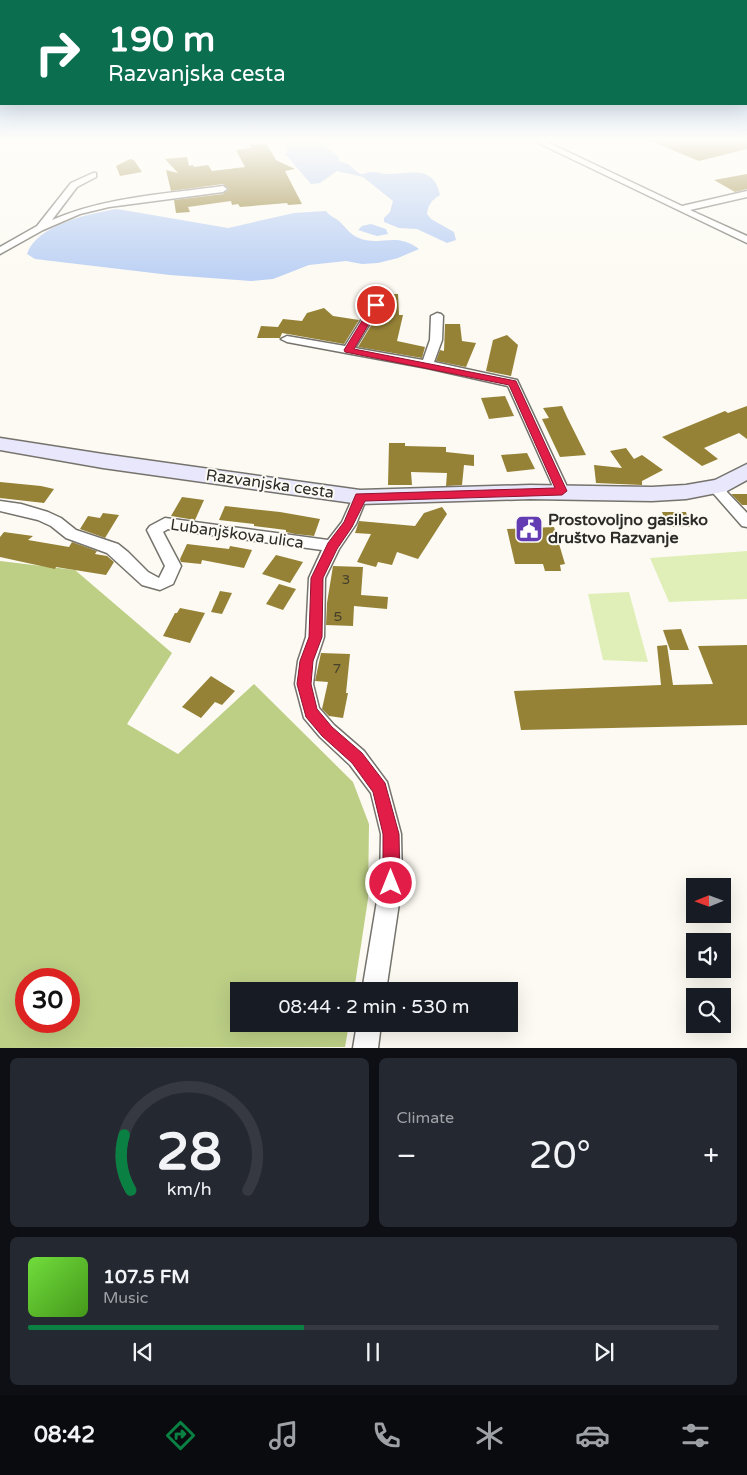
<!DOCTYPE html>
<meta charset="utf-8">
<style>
:root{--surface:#171b24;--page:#242831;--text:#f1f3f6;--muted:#9ea1a6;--line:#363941;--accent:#0b8043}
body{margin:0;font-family:"Varela Round",sans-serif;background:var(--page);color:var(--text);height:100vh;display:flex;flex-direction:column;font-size:19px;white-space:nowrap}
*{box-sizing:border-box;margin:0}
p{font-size:16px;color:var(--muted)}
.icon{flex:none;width:28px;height:28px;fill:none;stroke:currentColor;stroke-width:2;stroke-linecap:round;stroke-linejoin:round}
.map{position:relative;height:1048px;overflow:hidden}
.sheet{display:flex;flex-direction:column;gap:10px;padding:10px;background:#0d0f14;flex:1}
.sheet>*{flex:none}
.banner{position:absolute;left:0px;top:0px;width:748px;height:105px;box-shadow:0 5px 20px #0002;background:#0b6e4f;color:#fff;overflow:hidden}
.needle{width:32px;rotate:269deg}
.tools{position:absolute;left:686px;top:878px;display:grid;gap:10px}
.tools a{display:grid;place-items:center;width:45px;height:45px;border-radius:0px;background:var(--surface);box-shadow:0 5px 20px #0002;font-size:25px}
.speed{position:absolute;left:15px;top:968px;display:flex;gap:10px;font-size:25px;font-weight:700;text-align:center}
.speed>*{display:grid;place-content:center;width:65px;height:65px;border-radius:50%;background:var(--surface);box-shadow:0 5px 20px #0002;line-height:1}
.speed .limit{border:8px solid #d22;background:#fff;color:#111}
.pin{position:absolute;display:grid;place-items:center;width:42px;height:42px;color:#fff;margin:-21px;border:2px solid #fff;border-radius:50%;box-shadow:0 1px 5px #0007}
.me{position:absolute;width:55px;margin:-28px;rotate:0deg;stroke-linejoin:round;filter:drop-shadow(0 0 4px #0008)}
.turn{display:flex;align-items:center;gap:18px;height:105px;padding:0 25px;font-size:22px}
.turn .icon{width:65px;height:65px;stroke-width:2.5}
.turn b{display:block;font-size:35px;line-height:42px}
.big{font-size:38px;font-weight:600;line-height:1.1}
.sheet .widget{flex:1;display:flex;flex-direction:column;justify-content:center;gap:8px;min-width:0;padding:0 18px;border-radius:8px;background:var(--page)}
.sheet .dial{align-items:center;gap:0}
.dial svg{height:130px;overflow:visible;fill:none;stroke:var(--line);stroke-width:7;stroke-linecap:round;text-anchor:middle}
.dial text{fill:var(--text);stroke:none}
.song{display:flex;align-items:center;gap:15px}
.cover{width:60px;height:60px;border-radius:8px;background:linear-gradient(135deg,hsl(100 70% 55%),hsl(100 70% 35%))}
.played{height:5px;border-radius:2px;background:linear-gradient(90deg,var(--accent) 40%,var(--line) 40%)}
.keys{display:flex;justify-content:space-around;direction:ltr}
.heat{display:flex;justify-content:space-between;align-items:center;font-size:28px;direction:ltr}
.sheet .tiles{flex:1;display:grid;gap:10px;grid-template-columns:1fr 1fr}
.widget:last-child{grid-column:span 2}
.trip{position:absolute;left:230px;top:982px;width:288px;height:50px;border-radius:0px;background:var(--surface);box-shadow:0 5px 20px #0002;font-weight:600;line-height:50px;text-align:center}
.tab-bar{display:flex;height:80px;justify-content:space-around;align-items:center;background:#090b0e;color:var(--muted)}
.tab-bar .icon{width:35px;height:35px}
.tab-bar .active{color:var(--accent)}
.tab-bar b{font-size:22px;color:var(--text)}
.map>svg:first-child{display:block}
.green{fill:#e0efb8}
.forest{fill:#bccf85;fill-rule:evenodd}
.water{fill:#b8cef4}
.building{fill:#958236}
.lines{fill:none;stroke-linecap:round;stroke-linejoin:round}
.street-casing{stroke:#75736c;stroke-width:3}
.secondary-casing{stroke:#75736c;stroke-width:3}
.street{fill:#fff;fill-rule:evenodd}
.secondary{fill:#e8e7fb;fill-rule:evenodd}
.route{fill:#e11d48;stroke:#92132f}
.labels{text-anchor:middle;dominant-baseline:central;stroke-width:4;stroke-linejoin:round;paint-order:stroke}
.number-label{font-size:14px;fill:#46412c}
.street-label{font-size:16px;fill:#2c2b28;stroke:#fcfaf2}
.poi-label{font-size:16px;font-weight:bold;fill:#2c2b28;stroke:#fcfaf2;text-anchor:start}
</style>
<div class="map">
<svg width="747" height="1048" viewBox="0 0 747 1048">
<rect width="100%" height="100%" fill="#fcfaf2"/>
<g class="green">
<polygon points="747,551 747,599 669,602 650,558"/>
<polygon points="629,592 648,662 603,660 588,594"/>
</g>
<path class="forest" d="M0,561L75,570L172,653L127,724L178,754L254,684L353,782L369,824L368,899L354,991H239V1024H349L345,1047L0,1048ZM26,979H69V1021H26Z"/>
<g class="water">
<path d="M280,139H321L328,148L339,157V161L348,164L360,174C365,174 368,172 372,172C377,172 383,174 388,174C410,174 434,164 440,195C432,200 428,204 427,214L431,219L454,232L456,240L447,243L417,229L399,228L384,222V218L390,212L393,201L363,177L337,171L320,183L311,184L285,154L288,152L285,144Z"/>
<path d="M117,209L228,228L294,213L326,211C330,217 337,218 341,223C347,229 351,235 359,238C379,247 396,231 419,249L398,258L378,263L362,264L346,261L309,265L273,279L251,281L170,275L35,259L27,254C36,225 91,213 117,209Z"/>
<polygon points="371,224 386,229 388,234 377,236 358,230 362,226"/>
</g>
<g class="building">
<polygon points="747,139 747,149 699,161 648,140"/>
<polygon points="266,143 276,160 295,169 285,171 302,204 288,205 287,203 240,207 238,204 232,205 231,201 188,207 190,212 176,213 174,200 223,194 229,189 223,184 171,191 166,170 178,173 165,159 187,157 189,166 193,165 194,167 208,165 212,171 245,167 236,150 251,148 249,145"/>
<polygon points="130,159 134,160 142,172 120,176 116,166"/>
<polygon points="747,174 747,189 735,192 714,180"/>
<polygon points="378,294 398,294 399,315 403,315 397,341 425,347 422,358 358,347 383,306 378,301"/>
<polygon points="324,308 333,316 359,320 344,344 282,333 280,338 257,338 261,326 278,327 283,319 302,321 307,313"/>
<polygon points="445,324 460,324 462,341 476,343 466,367 436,361 440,350 444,351"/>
<polygon points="507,335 518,345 511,376 486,371 493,340"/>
<polygon points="505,396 514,416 489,419 481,398"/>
<polygon points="562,406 567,417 586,455 560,457 542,419 549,418 543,408"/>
<polygon points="747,406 747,439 739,433 704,448 718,459 702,466 662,437 725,411 728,413"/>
<polygon points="389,443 405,443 405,446 446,447 446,452 474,455 474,466 464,465 462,485 446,486 447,473 411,472 412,485 388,485"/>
<polygon points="626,448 634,459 642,455 663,470 642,481 642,485 596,483 594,465 622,468 610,451"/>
<polygon points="527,453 535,469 507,472 501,455"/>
<polygon points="0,482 41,486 54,489 44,503 0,498"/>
<polygon points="731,494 747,494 747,505 742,505"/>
<polygon points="182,497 204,500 195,520 171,516"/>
<polygon points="225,506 280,512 320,519 314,536 295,534 286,532 286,530 254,526 254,524 219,520"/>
<polygon points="442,507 447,514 418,559 397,552 392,565 378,562 376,567 357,562 371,534 355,533 359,521 415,526 424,513"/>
<polygon points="662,512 686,512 690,527 668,527"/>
<polygon points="103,513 119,515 105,538 80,529 88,516 100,518"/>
<polygon points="554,527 565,564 560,565 561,571 545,571 543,564 515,564 507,529"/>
<polygon points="4,532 33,536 28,540 69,547 72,542 97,551 95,554 107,556 114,562 106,575 56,567 55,569 0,557 0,537"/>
<polygon points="187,544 229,549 230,546 252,550 244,568 202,560 201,564 181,562 180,559"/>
<polygon points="276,555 303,562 290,583 262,574"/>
<polygon points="333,566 363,567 361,595 388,597 387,609 354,606 353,626 326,625 327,603"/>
<polygon points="279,584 296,589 283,610 266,604"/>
<polygon points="220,591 232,593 222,614 211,612"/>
<polygon points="180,608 205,613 190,643 163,636 175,613 177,613"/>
<polygon points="681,629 689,650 670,650 663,630"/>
<polygon points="667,645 673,685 713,684 698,646 747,645 747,725 521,730 514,691 661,685 657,646"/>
<polygon points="321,653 350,654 346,693 348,693 343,718 329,716 322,709 328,682 315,681"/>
<polygon points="211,676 235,691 222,705 215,702 201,718 182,707"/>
</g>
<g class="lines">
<defs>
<g id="street">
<polygon points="530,139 541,139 682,206 747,191 747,197 690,210 747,236 747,243"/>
<path d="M93,173H96V177L77,187L52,220C105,197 165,194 223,186L227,189L223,192L109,207L80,214L43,230L0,254V247L37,226L71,183Z"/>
<polygon points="376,302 381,305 355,348 423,360 430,340 431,316 437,313 441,314 443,316 442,340 434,362 517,380 569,491 567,495 557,495 555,491 508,386 427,368 287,342 281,339 287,336 345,346 372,303"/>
<polygon points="720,481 725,482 727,492 747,513 747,527 742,526 713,493 715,482"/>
<polygon points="360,492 365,493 367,497 356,524 339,549 325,578 324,637 316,661 313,684 319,708 334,725 364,751 387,782 401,834 402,883 386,991 362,991 380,883 381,834 371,793 350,765 320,737 304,718 295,684 298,661 306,637 309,578 322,550 168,529 163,532 181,566 173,584 160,590 142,585 107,553 66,538 51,526 38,520 0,511 0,501 21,504 48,512 61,518 76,530 118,544 128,552 148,572 159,578 165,566 147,530 150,526 165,518 328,540 342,522 355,493"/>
<polygon points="357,1024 381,1024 378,1048 353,1048"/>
</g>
<polygon id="secondary" points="0,438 103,454 360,490 530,485 652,487 686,485 715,480 747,464 747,480 727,491 686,499 652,501 530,499 360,504 103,468 0,450"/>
</defs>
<use href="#street" class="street-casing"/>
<use href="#secondary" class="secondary-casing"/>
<use href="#street" class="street"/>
<use href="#secondary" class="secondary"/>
</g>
<linearGradient id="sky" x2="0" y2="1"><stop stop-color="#95beed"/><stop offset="0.49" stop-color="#fefdf9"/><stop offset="1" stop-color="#fefdf9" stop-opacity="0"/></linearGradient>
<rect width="747" height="286" fill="url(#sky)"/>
<polygon class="route" points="373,303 380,305 354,349 516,381 567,491 562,495 365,501 352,527 337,549 323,578 322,637 313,661 311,684 317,709 332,727 362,753 385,783 399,834 400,883 397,889 391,892 385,889 383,883 383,834 373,792 352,763 322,736 306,717 297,684 300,661 309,637 311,578 328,543 344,522 356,494 555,488 509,385 345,352 344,350"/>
<defs>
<symbol id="civic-square" viewBox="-11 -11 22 22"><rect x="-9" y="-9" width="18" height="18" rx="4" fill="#633cb4" stroke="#fcfaf2"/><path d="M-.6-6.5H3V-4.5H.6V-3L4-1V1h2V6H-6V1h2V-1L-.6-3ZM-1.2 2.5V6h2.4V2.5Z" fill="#fff"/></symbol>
</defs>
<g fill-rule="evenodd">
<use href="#civic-square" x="513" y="513" width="32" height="32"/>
</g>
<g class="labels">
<g class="number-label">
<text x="346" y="579">3</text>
<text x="338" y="616">5</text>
<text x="337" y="668">7</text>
</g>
<g class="street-label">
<text transform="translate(270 484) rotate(8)">Razvanjska cesta</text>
<text transform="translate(237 534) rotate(8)">Lubanjškova ulica</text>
</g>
<g class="poi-label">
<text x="548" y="520">Prostovoljno gasilsko<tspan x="548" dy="18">društvo Razvanje</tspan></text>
</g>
</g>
</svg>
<div class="tools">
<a><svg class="needle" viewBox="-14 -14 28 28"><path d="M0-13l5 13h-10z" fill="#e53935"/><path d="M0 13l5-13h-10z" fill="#9ea1a6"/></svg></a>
<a><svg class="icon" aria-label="sound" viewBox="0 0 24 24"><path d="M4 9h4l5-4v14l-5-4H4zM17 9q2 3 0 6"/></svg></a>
<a><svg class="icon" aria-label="search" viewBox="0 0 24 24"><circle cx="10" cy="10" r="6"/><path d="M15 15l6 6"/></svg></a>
</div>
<div class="speed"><div class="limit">30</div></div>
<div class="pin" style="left:376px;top:305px;background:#d93025"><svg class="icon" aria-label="arrive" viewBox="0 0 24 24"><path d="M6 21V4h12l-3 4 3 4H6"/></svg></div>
<svg class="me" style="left:391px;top:883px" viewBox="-20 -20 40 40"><circle r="17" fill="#e11d48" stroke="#fff" stroke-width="3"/><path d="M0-11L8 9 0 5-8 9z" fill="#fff"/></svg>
<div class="trip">08:44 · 2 min · 530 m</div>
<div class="banner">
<div class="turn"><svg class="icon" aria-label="right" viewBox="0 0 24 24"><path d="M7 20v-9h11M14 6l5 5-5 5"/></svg><div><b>190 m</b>Razvanjska cesta</div></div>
</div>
</div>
<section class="sheet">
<div class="tiles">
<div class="widget dial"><svg viewBox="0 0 100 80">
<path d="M14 69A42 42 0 1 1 86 69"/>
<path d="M14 69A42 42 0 0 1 10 35" stroke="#0b8043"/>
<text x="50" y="56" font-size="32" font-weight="700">28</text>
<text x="50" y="72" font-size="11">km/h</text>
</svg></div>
<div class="widget"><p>Climate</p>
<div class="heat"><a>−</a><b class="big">20°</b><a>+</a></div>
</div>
<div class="widget">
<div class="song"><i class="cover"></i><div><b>107.5 FM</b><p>Music</p></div></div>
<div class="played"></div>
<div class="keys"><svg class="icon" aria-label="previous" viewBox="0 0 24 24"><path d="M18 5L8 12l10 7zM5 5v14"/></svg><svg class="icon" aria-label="pause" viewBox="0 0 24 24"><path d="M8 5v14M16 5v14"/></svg><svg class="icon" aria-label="next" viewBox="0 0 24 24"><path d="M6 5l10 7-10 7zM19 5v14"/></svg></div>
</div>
</div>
</section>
<nav class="tab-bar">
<b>08:42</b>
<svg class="icon active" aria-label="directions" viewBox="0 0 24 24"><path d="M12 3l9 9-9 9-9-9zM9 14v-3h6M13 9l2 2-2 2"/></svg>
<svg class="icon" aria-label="music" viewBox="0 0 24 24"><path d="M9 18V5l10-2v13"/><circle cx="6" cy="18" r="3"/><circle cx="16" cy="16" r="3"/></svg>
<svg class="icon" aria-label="phone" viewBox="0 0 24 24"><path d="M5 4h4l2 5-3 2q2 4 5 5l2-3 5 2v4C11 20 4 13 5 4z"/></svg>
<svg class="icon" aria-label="climate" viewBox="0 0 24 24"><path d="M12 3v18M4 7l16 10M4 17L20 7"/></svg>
<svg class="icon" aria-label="car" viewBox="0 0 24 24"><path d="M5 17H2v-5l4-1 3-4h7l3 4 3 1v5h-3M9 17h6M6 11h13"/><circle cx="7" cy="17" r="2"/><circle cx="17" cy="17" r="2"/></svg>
<svg class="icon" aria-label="filters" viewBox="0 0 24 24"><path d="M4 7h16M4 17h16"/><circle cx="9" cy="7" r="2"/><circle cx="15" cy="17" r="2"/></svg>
</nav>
